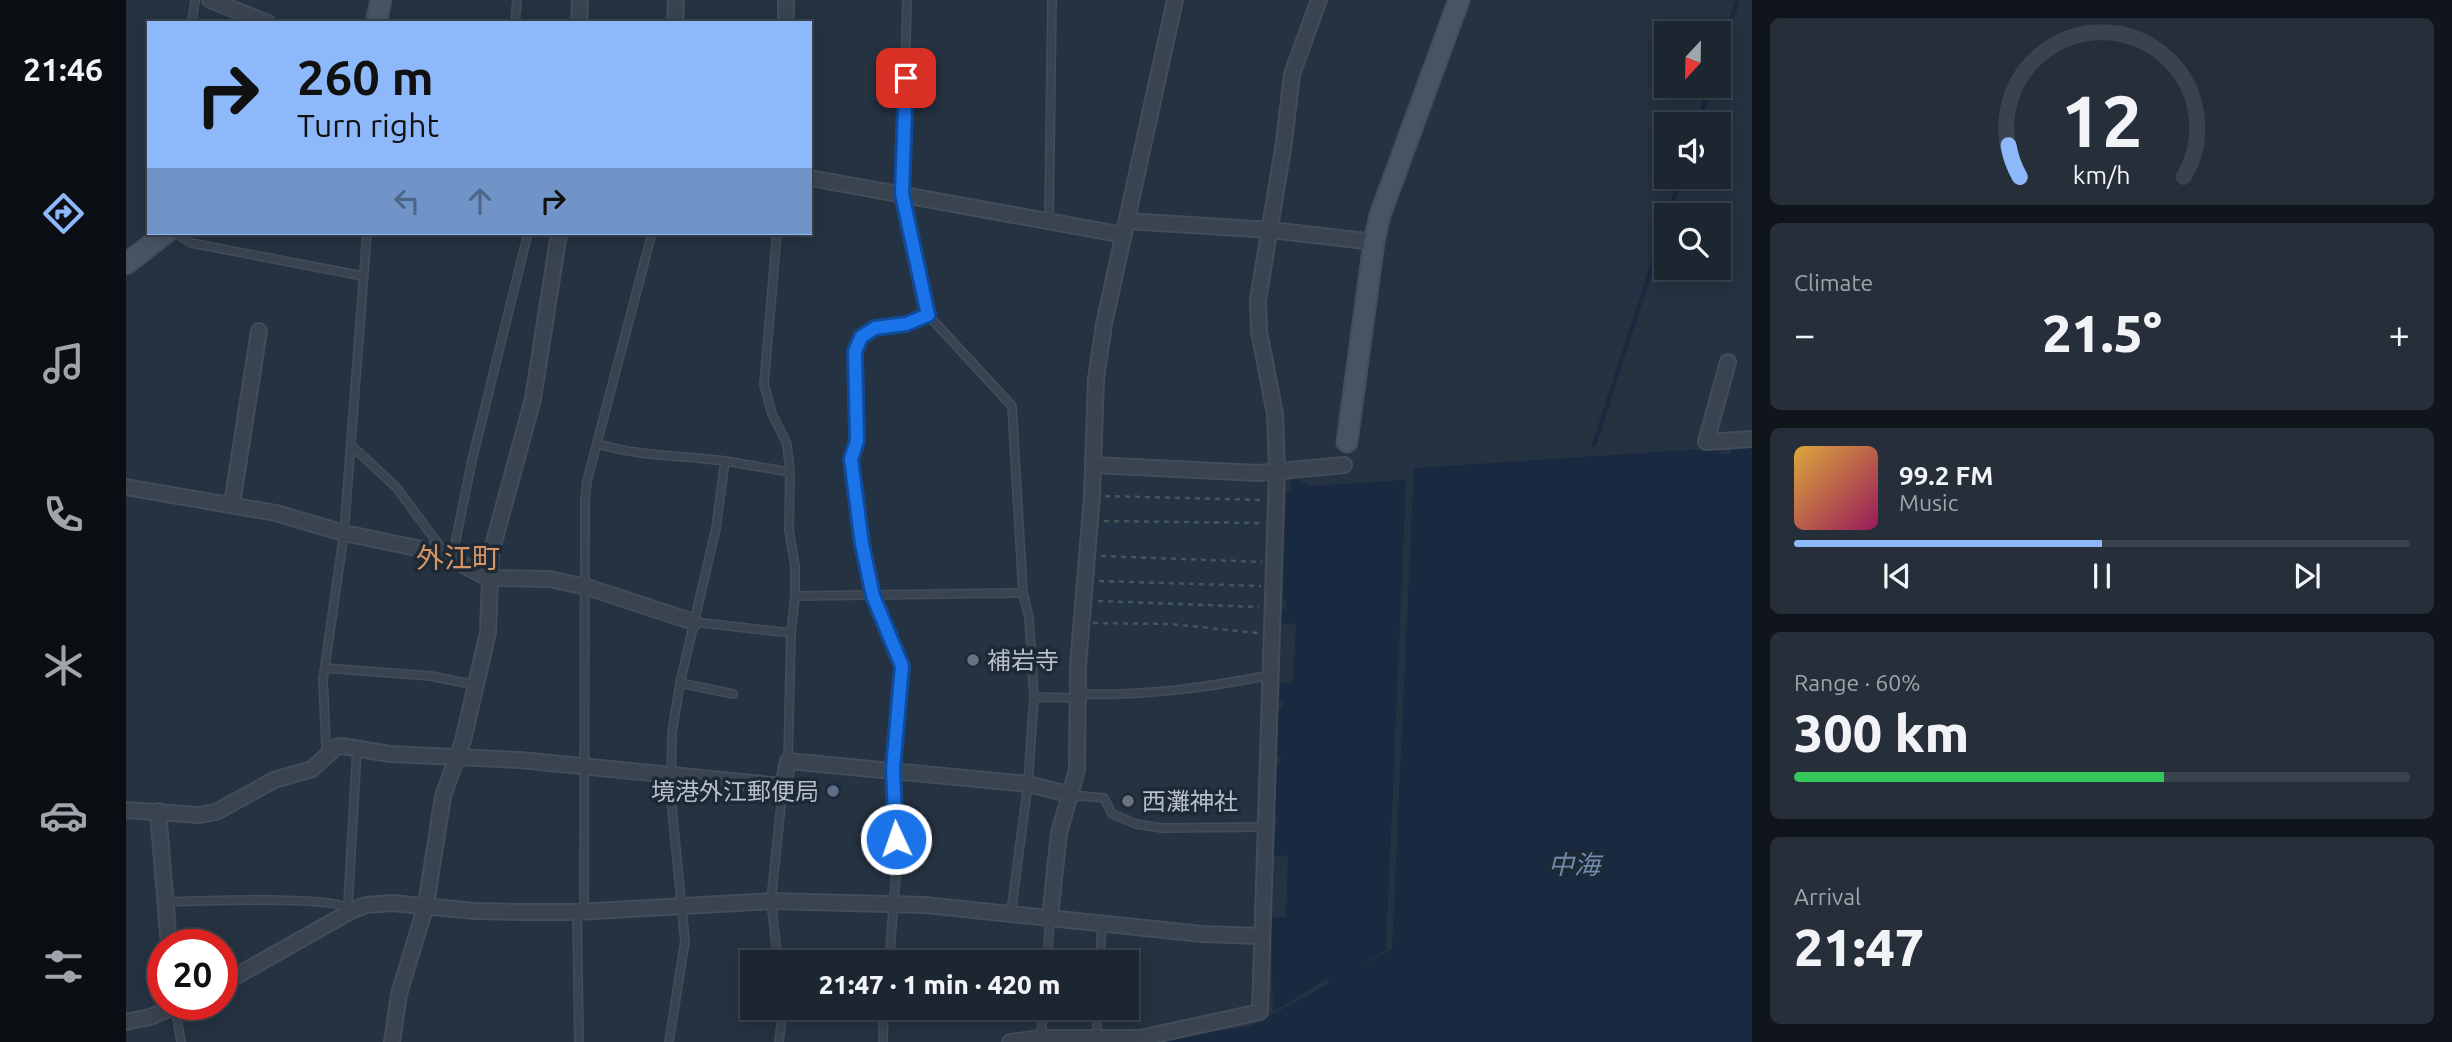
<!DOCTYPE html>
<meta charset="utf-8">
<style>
:root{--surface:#1c2631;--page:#252e39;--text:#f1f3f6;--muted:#a0a5ab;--line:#3a434d;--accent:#8db9fa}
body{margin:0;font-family:Ubuntu,"Noto Sans JP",sans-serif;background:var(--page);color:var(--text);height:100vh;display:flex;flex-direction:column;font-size:26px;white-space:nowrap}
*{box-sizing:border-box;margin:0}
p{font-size:23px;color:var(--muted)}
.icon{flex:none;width:38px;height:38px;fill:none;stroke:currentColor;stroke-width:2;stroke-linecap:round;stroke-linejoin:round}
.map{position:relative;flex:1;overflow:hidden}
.sheet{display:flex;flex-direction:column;gap:18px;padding:18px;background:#0f151b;width:700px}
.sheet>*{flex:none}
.banner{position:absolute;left:21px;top:21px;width:665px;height:214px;border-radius:0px;box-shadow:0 4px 18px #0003,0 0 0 2px var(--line);background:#8db9fa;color:#111;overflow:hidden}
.needle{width:46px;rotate:202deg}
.tools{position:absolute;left:1528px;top:21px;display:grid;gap:14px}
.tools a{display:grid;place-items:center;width:77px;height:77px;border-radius:0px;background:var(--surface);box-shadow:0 4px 18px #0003,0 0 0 2px var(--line);font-size:35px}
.speed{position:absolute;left:21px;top:929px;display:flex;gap:14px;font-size:35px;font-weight:700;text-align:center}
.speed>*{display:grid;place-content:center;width:91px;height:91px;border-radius:50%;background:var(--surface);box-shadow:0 4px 18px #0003,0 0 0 2px var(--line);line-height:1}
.speed .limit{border:10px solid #d22;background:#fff;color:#111}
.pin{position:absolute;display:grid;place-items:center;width:60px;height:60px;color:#fff;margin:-30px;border-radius:14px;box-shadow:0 4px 10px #0006}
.me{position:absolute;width:77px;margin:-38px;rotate:357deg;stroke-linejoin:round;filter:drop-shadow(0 0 5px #0008)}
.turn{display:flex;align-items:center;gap:24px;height:147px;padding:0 35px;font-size:32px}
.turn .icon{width:91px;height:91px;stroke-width:2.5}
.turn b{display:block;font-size:49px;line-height:60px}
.lanes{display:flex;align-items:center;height:66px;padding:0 35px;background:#0003;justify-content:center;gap:35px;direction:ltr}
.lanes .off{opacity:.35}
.big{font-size:52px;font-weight:800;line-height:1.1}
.sheet .tile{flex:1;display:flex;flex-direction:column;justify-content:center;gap:10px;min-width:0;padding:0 24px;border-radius:10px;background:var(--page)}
.sheet .dial{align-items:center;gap:0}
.dial svg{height:182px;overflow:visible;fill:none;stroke:var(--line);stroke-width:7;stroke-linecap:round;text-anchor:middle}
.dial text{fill:var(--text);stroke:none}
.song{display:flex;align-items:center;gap:21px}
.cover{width:84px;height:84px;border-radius:10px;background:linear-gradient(135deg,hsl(40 70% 55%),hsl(330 70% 35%))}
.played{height:7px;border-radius:4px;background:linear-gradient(90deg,var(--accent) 50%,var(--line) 50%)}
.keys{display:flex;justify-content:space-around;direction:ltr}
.heat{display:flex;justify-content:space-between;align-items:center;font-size:38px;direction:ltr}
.charge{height:10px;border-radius:5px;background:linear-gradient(90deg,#34c759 60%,var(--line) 0)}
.trip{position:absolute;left:614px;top:950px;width:399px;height:70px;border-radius:0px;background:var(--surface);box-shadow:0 4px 18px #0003,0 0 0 2px var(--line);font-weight:800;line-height:70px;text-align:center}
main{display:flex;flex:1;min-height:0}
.tabs{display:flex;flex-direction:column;width:126px;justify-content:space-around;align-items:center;background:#0b0f14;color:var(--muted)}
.tabs .icon{width:49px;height:49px}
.tabs .on{color:var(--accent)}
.tabs b{font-size:32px;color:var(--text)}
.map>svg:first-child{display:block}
.water{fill:#182940}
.pier{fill:#253241}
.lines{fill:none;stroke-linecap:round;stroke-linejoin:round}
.stream{stroke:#182940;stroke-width:4.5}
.lane-casing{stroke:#434d5a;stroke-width:10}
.street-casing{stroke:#434d5a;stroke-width:18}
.secondary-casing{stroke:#434d5a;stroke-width:23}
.path{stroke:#41585a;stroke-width:2.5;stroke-dasharray:5 5;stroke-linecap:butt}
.lane{stroke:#3a4451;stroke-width:7}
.street{stroke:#3a4451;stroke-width:14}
.secondary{stroke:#485364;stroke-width:19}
.route-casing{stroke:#114b97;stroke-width:18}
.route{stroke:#1a73e8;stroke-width:12}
.worship-dot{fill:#6b7280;stroke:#1e2936;stroke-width:2.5}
.service-dot{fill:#5c6f8a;stroke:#1e2936;stroke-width:2.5}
.labels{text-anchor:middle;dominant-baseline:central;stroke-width:7;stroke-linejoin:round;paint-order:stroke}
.poi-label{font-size:24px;fill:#b6bfcb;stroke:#1e2936;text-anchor:start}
.water-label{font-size:26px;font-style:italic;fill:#6f8aaa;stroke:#1e2936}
.quarter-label{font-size:28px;fill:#d79465;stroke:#1e2936}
</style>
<main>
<nav class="tabs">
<b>21:46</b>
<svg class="icon on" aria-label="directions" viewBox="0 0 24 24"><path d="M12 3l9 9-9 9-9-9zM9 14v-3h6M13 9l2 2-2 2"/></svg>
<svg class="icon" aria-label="music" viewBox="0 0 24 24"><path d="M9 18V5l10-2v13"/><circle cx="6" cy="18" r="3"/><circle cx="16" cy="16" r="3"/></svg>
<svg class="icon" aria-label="phone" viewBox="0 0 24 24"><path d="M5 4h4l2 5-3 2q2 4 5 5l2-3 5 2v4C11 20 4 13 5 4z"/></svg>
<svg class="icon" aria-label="climate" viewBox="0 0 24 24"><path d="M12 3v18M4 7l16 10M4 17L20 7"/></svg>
<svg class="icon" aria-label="car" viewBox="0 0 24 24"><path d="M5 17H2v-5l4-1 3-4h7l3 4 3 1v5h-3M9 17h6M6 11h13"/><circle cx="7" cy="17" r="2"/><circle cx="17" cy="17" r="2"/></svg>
<svg class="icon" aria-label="filters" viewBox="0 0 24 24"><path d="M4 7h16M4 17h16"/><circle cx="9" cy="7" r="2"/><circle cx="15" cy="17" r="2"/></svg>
</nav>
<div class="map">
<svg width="1626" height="1042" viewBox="0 0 1626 1042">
<rect width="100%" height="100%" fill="#253241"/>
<polygon class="water" points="1626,446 1626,1042 1027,1042 1125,1026 1204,983 1201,979 1147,1012 1145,917 1160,917 1162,856 1148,855 1149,825 1152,825 1152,817 1149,816 1151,764 1154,764 1155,756 1151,755 1152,710 1156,710 1157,702 1153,702 1154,683 1167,683 1170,624 1156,623 1156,609 1160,609 1160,601 1157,600 1160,492 1166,491 1163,484 1169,478 1184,486 1280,480 1260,950 1226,972 1266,949 1288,468 1594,448 1594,454 1605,454 1605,447"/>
<polygon class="pier" points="1287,467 1266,949 1226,972 1260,951 1281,477 1283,480 1279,595 1284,468"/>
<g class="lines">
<g class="stream">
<polyline points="1592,60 1612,0"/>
<polyline points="1572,124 1584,86"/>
<polyline points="1542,215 1555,177"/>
<polyline points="1468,445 1540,223"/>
</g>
<defs>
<g id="lane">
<polyline points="781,0 776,194 789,261 802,315 886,406 897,593"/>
<polyline points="66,23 69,0"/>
<polyline points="389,23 391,0"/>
<polyline points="923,219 926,0"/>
<polyline points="49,233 65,243 237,276"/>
<polyline points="651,233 638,384 646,414 661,444 664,472 663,530 669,566 669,596 665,633 662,761"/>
<path d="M472,444C516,457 555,455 599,461"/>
<polyline points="226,446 270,487 313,545 315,552"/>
<polyline points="326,558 347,456 402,233"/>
<polyline points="669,596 897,593 903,618 908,697 951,698"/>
<polyline points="568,622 665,633"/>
<polyline points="199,668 305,676 349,685"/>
<polyline points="554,683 590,528 599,461 664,472"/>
<path d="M951,694C1018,696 1079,688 1144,675"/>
<polyline points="205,751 200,745 197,680 218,533 241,233"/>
<polyline points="946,795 978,798 986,814 1010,824 1036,828 1140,827"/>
<path d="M39,902C69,901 210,895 227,910"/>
<polyline points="222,905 231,749"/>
<polyline points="458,911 459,501 461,481 526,233"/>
<polyline points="451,912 453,1042"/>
<polyline points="885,913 902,784 908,697"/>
<polyline points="652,962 645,901 657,786"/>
<polyline points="763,962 771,862 767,769 777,666 747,596 736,544 725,459 731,441 729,352 735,337 749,328 780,324 802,315"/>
<polyline points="921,962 924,918"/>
<polyline points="974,962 976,925"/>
<polyline points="49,1006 55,1042"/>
<polyline points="915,1038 917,1008"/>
<polyline points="970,1038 972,1008"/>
<polyline points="543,1042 559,941 545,798 546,733 554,683 607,694"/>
<polyline points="653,1042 657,1008"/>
<polyline points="757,1042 758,1008"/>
</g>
<g id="street">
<polyline points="84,0 142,23"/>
<polyline points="453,23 454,0"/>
<polyline points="549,23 550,0"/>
<polyline points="660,23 660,0"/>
<polyline points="684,178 998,235"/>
<polyline points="1001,221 1145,230 1248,242"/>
<polyline points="1602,362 1580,442 1626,439"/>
<polyline points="968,465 1132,473 1218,465"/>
<polyline points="0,487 150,513 218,533 315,553 362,578 423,579 461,587 568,622"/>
<polyline points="106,504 133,331"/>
<polyline points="0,810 73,815 90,812 148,780 186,769 210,747 216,746 264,754 394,760 657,786 662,761 902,784 946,795"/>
<polyline points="32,811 43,945"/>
<polyline points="924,917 933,833 951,770 952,666 966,496 970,379 978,324 1049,0"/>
<polyline points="96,984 227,910 240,905 266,903 349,911 398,912 451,912 645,901 799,905 1076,934 1135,936"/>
<polyline points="0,1022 24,1017 54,1004"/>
<polyline points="266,1042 273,994 300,905 317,796 337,741 362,632 365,553 407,399 433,233"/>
<polyline points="884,1042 915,1038 1014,1038 1134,1012 1151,470 1149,414 1133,331 1132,300 1158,142 1166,74 1193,0"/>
</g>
<g id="secondary">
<polyline points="250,23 255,0"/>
<polyline points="0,264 40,233"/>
<polyline points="1221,442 1248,242 1254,215 1333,0"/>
</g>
</defs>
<use href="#lane" class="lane-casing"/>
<use href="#street" class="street-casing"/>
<use href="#secondary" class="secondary-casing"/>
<g class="path">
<polyline points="979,496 1137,500"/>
<polyline points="978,521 1136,523"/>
<polyline points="975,556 1136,562"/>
<polyline points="973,581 1135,586"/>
<polyline points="972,601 1133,607"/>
<polyline points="967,623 1044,624 1132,633"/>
</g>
<use href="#lane" class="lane"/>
<use href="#street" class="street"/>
<use href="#secondary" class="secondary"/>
</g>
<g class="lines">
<defs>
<polyline id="route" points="770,839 767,769 776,666 747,596 736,544 725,459 731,441 729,352 735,337 749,328 780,324 802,315 776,194 780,78"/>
</defs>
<use href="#route" class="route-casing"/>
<use href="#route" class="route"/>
</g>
<g class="worship-dot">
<circle cx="847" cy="660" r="7"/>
<circle cx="1002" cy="801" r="7"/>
</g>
<circle class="service-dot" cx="707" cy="791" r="7"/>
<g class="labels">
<g class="poi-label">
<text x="861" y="660">補岩寺</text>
<text x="693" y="791" text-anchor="end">境港外江郵便局</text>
<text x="1016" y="801">西灘神社</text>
</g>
<g class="water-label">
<text x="1448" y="864">中海</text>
</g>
<g class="quarter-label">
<text x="332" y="557">外江町</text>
</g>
</g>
</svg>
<div class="tools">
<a><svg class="needle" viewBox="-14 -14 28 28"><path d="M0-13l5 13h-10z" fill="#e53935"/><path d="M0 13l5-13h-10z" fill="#a0a5ab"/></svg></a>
<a><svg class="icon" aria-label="sound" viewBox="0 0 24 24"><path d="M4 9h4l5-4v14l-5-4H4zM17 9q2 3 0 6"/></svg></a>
<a><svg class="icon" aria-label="search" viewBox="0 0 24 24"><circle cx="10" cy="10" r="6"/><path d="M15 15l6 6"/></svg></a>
</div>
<div class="speed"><div class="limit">20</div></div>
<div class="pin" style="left:780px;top:78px;background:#d93025"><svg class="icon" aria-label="arrive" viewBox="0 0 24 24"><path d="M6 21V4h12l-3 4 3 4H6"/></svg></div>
<svg class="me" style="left:770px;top:839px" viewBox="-20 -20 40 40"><circle r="17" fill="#1a73e8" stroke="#fff" stroke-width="3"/><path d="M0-11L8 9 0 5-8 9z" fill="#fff"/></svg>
<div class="trip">21:47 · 1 min · 420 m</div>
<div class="banner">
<div class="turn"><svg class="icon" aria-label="right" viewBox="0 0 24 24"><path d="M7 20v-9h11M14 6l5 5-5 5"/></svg><div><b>260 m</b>Turn right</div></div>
<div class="lanes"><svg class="icon off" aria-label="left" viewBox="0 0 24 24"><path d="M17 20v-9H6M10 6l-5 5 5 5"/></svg><svg class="icon off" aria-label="ahead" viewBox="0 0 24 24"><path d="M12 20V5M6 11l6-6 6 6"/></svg><svg class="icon" aria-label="right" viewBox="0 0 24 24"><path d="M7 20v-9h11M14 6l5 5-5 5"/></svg></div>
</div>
</div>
<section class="sheet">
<div class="tile dial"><svg viewBox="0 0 100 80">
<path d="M14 69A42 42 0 1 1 86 69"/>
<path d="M14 69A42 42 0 0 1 9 55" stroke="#8db9fa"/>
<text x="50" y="56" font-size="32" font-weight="700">12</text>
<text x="50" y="72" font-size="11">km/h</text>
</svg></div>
<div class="tile"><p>Climate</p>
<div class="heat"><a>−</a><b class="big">21.5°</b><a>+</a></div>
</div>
<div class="tile">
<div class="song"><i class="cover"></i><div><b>99.2 FM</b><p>Music</p></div></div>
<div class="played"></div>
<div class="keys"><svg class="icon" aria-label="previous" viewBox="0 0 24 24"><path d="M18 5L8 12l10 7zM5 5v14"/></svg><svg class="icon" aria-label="pause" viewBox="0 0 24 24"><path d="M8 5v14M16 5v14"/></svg><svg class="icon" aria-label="next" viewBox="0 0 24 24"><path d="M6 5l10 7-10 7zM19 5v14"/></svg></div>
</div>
<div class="tile"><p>Range · 60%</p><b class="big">300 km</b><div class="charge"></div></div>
<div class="tile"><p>Arrival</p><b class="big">21:47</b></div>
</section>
</main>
